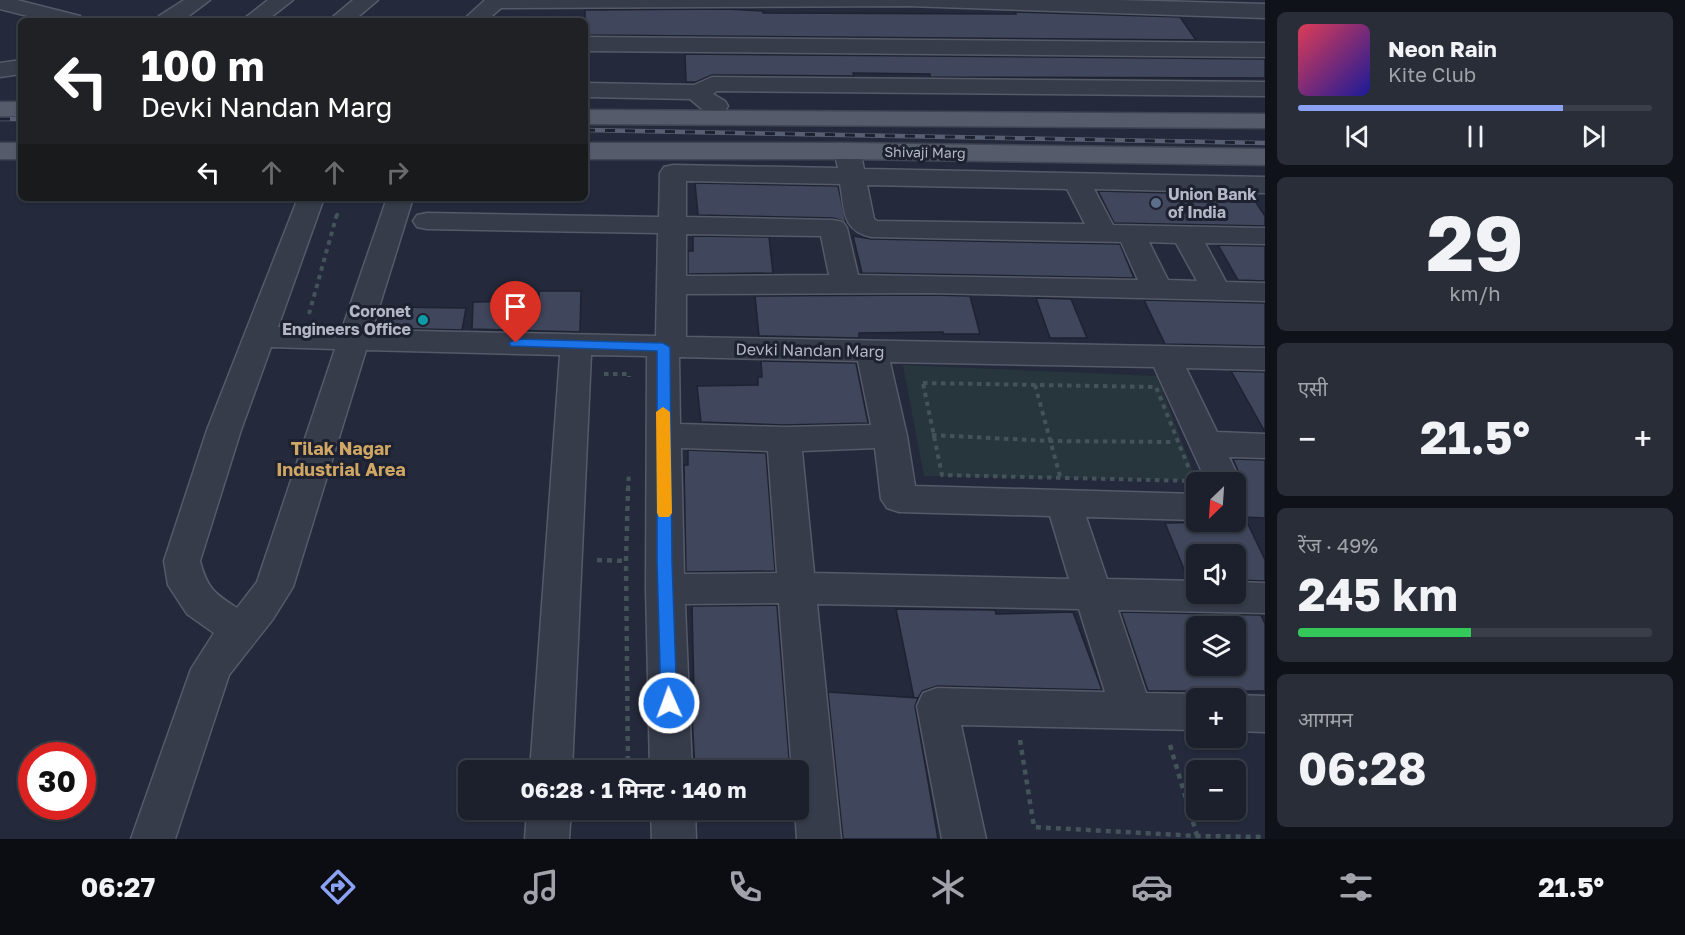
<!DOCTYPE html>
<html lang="hi">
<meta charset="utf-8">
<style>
:root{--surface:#1b202c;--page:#282d38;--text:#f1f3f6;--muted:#a0a3a9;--line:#393e48;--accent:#8ba1f4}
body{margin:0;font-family:"Golos Text","Noto Sans Devanagari",sans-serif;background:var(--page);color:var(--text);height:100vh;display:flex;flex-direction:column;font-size:22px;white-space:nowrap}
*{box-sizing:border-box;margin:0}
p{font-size:20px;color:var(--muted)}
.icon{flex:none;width:33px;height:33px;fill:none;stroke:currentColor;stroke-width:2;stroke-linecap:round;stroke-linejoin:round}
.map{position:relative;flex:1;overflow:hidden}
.details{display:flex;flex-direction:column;gap:12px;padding:12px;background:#0f1218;width:420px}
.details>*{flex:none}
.guide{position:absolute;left:18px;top:18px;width:570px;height:183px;border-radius:9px;box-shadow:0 2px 4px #0004,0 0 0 2px var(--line);background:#202124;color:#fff;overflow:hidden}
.needle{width:39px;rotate:205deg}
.fabs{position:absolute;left:1186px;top:472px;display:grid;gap:12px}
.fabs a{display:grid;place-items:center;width:60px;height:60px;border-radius:9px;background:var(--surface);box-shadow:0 2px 4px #0004,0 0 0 2px var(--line);font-size:30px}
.speed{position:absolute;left:18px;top:742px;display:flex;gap:12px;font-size:30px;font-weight:700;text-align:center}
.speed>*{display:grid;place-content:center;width:78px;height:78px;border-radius:50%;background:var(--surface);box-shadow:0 2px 4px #0004,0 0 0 2px var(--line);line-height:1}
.speed .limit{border:9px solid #d22;background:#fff;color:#111}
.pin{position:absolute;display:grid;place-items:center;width:51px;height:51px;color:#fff;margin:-62px -26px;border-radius:50% 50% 50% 0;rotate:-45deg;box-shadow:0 0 6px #0007}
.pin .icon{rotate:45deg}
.me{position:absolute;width:66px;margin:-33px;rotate:358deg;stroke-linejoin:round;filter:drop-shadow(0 0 4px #0008)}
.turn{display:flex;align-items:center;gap:21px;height:126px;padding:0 24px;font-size:27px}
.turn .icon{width:78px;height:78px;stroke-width:2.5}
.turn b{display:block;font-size:42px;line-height:51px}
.lanes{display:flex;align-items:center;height:57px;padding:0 24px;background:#0003;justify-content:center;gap:30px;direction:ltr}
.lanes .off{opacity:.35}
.big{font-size:45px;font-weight:700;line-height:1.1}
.details .widget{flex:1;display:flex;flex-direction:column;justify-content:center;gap:9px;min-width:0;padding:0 21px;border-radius:9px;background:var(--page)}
.details .dial{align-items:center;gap:0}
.dial b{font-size:78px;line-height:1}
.song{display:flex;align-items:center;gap:18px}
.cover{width:72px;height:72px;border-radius:9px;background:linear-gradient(135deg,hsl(350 70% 55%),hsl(240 70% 35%))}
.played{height:6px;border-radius:3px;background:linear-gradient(90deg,var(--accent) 75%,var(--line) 75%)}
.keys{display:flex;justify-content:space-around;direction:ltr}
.heat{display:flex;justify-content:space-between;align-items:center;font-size:33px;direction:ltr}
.charge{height:9px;border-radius:4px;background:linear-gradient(90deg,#34c759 49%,var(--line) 0)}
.trip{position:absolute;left:458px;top:760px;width:351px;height:60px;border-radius:9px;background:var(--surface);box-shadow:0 2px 4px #0004,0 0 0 2px var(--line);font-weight:700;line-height:60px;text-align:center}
.tab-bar{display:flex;height:96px;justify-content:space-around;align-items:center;background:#0b0d12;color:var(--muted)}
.tab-bar .icon{width:42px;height:42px}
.tab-bar .on{color:var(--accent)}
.tab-bar b{font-size:27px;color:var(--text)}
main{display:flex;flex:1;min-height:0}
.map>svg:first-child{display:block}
.green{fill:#26363c}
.building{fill:#40465b;stroke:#1e2332;stroke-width:1.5;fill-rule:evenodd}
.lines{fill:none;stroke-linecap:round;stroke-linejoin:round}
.minor-casing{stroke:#555a69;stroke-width:3}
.major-casing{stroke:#404554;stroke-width:3}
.path-far2{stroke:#435359;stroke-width:3;stroke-dasharray:3 3;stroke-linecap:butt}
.path-far1{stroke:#435359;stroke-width:4;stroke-dasharray:4.5 4.5;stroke-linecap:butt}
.path{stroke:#435359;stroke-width:4.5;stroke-dasharray:5 5;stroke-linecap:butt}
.minor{fill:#373c4b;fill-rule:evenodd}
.major{fill:#555b6b;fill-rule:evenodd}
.rail-casing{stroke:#595f72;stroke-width:4.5}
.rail{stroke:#1d2130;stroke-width:3;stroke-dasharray:10;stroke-linecap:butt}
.route{fill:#1a73e8;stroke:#114b97;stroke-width:1.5}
.slow{fill:#f59e0b}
.service-dot{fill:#5c6f8a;stroke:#1d2130;stroke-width:2}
.culture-dot{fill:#0f9aa8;stroke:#1d2130;stroke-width:2}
.labels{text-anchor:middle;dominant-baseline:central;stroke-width:6;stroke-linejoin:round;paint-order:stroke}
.far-street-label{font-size:14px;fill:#b3b7c7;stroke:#1d2130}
.poi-label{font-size:16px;font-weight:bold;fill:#b3b7c7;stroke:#1d2130;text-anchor:start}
.street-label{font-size:16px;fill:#b3b7c7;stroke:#1d2130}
.neighbourhood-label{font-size:18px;font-weight:bold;fill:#d0a664;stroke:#1d2130}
</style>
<main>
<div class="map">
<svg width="1265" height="839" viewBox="0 0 1265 839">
<rect width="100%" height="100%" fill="#242a3b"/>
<polygon class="green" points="903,365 1157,376 1196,480 924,476"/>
<g class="building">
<polygon points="726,9 763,11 763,13 1016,14 1015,12 1180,17 1196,40 585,35 585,10"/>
<polygon points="685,54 1265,59 1265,78 930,77 930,74 853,73 854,76 712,75 696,82 686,82"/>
<polygon points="695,183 838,186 846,222 833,218 698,215"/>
<polygon points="1098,191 1251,195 1265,216 1265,226 1114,223"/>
<polygon points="693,236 769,237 773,273 688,274 688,251 693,251"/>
<polygon points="853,236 871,239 1120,244 1134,278 862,273"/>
<polygon points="1218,245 1265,246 1265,281 1238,280"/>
<polygon points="539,291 581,291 580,332 472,329 473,302 539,301"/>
<polygon points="930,295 970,296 980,334 943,334 943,332 859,333 859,338 759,336 755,296"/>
<polygon points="1036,298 1071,299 1087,338 1050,338"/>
<polygon points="1144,300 1265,303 1265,346 1165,344"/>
<polygon points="387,307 466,308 462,330 381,328"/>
<polygon points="761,361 856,363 868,423 784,425 701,422 697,386 758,385 758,377 762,377"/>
<polygon points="1231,371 1265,372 1265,432"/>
<polygon points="688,450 766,453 775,571 686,572 684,465 688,465"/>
<polygon points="1233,459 1265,460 1265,518 1243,517 1236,498 1243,482"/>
<polygon points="1247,522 1265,560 1265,581 1236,580 1236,555 1197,555 1197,579 1188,579 1165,523"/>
<polygon points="777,605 790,771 695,771 691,695 694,695 692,606"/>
<polygon points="896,609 995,610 996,614 1073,612 1102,690 937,686 922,691 918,698 914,698"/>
<path d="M1121,612L1261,615L1265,624V691H1148ZM1197,627H1236V666H1197Z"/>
<polygon points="828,692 918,698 915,706 938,839 843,839"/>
</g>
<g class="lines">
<defs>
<g id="minor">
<polygon points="0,0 17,0 80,16 83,21 47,21 0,9"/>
<polygon points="184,0 210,0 182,21 156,21 159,16"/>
<polygon points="268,0 293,0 266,21 241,21"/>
<polygon points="353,0 378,0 353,21 328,21"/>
<polygon points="485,0 1118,0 1265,4 1265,18 908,6 501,8 486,21 462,21"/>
<polygon points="585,37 1265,43 1265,57 585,51"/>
<polygon points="21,60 21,74 0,77 0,63"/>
<polygon points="712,77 1265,82 1265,96 717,91 713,94 725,101 728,106 725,111 716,113 703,110 690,99 585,97 585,83 694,85"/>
<path d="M848,147L857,150L861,155L864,169L1265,177V193L1094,189L1113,225L1265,228V244L1205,243L1226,282L1265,283V301L930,293L686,294V337L1265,348V370L1186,368L1217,432L1265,434V458L1229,457L1241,483L1236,492V483H1207L1154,367L890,362L907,436L915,486L1197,494V520L1086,517L1107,579L1197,581V594H1236V582L1265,583V613L1118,610L1146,693L1197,694L1211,699H1197V730L961,725L986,839H942L917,706L923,693L937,688L1105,692L1079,609L817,604L841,839H797L795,810H798V771H792L779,603L685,604L692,771H650L646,589L647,356L591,355L572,771H530L560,355L366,350L293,587L273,619L229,675L175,839H131L191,669L214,633L187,614L168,585L164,561L207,430L298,198H324L278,327L342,329L387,198H413L372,330L656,336L658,233L427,229L417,227L413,221L417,215L427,213L659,217L660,173L664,167L673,165L838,168L835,155L839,150ZM686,181L840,184C845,210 841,230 871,237L1121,242L1138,280L858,275L847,228L843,222L833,220L686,217ZM867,185L1067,189L1085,224L877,221L874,219ZM686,234L821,236L829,275L686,276ZM1149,242L1176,243L1197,281L1168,280ZM271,347L335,349L257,582L237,608C214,593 207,588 200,561L241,430ZM679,357L858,361L871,425L784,427L680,424ZM681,448L768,451L777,573L684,574ZM875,448L881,499L887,508L899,512L1050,516L1069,579L814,573L802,451Z"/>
<polygon points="1236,695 1265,696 1265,732 1236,731 1236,699 1225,699"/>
<polygon points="527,810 571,810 569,839 525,839"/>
<polygon points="651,810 695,810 696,839 652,839"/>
</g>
<g id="major">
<rect x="0" y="102" width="21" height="14"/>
<polygon points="585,110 1265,114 1265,128 585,124"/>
<rect x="0" y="143" width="21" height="16"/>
<polygon points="585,143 848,143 1265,149 1265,165 848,159 585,159"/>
</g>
</defs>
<use href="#minor" class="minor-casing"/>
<use href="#major" class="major-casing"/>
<polyline class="path-far2" points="337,216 338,212"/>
<g class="path-far1">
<polyline points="309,314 337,214"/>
<polyline points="604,374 629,374 629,377"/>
<polygon points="923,383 1156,387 1194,481 942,475"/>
<polyline points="1035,385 1060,476"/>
<polyline points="932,435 1050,441 1171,442"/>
<polyline points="628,490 629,472"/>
</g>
<g class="path">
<polyline points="597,560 626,561"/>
<polyline points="1020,740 1034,827 1197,836 1265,837"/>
<polyline points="1204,742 1227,743"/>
<polyline points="1170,745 1198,839"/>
<polyline points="628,771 626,561 628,488"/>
<polyline points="583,813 629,812 629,810"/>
</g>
<use href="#minor" class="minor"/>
<use href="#major" class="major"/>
<defs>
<g id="rail">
<polyline points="0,119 21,119"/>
<polyline points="585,130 1265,143"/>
</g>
</defs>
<use href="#rail" class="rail-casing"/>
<use href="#rail" class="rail"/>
</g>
<polygon class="route" points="516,339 663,343 670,347 672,561 677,703 675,708 669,710 663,708 661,703 657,561 657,351 511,346 509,343"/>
<polygon class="slow" points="663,407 670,412 672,513 669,517 659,517 657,513 656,412"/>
<circle class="service-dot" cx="1156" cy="203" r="6"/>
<circle class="culture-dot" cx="423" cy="320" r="6"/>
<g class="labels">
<g class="far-street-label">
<text transform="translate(925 152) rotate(1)">Shivaji Marg</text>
</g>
<g class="poi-label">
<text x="1168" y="194">Union Bank<tspan x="1168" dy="18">of India</tspan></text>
<text x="411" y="311" text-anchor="end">Coronet<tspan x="411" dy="18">Engineers Office</tspan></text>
</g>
<g class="street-label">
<text transform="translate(810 350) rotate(1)">Devki Nandan Marg</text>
</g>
<g class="neighbourhood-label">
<text x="341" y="448">Tilak Nagar<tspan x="341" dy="21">Industrial Area</tspan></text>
</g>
</g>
</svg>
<div class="fabs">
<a><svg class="needle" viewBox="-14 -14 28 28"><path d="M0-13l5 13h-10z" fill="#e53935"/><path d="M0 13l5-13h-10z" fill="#a0a3a9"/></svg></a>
<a><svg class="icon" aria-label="sound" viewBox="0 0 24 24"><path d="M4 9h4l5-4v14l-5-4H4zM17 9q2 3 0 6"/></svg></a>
<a><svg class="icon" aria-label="layers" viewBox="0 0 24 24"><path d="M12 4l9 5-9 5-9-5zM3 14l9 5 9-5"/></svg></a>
<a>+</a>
<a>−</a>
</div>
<div class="speed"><div class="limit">30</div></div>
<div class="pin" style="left:516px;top:343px;background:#d93025"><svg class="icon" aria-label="arrive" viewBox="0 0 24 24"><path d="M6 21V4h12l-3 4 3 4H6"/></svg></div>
<svg class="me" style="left:669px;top:703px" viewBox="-20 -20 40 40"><circle r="17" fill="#1a73e8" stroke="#fff" stroke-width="3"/><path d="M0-11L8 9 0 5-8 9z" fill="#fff"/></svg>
<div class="trip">06:28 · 1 मिनट · 140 m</div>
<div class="guide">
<div class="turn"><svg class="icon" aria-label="left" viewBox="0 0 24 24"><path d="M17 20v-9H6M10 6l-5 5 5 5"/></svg><div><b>100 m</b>Devki Nandan Marg</div></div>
<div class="lanes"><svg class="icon" aria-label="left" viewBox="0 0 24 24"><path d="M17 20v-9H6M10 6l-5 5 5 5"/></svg><svg class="icon off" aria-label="ahead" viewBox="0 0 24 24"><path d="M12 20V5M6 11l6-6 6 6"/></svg><svg class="icon off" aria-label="ahead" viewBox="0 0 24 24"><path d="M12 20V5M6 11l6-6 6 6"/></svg><svg class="icon off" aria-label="right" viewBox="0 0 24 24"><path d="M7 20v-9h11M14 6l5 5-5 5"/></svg></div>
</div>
</div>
<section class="details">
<div class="widget">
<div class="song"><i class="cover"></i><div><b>Neon Rain</b><p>Kite Club</p></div></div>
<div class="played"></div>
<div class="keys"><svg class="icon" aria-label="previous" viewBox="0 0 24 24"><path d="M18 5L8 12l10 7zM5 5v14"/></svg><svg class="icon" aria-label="pause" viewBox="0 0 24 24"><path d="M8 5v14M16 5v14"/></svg><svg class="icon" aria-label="next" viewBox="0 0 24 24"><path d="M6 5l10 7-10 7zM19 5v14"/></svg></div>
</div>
<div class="widget dial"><b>29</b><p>km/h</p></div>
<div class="widget"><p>एसी</p>
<div class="heat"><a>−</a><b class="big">21.5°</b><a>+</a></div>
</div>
<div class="widget"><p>रेंज · 49%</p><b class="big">245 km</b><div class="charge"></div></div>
<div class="widget"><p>आगमन</p><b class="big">06:28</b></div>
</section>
</main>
<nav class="tab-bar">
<b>06:27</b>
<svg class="icon on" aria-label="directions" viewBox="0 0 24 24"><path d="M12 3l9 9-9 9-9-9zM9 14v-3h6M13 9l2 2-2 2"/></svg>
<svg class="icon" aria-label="music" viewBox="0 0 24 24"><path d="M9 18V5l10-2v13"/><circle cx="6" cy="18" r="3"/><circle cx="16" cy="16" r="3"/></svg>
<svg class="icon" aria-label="phone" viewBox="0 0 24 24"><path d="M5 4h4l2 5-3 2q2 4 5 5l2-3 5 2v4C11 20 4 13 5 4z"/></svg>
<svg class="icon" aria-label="climate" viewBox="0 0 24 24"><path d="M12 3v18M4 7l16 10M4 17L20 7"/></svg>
<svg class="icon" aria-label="car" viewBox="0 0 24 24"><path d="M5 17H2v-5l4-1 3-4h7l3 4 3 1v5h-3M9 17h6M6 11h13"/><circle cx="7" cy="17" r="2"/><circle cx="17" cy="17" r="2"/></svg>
<svg class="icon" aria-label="filters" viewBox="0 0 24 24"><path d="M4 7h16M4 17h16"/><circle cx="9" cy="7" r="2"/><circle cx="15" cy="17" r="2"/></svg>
<b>21.5°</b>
</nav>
